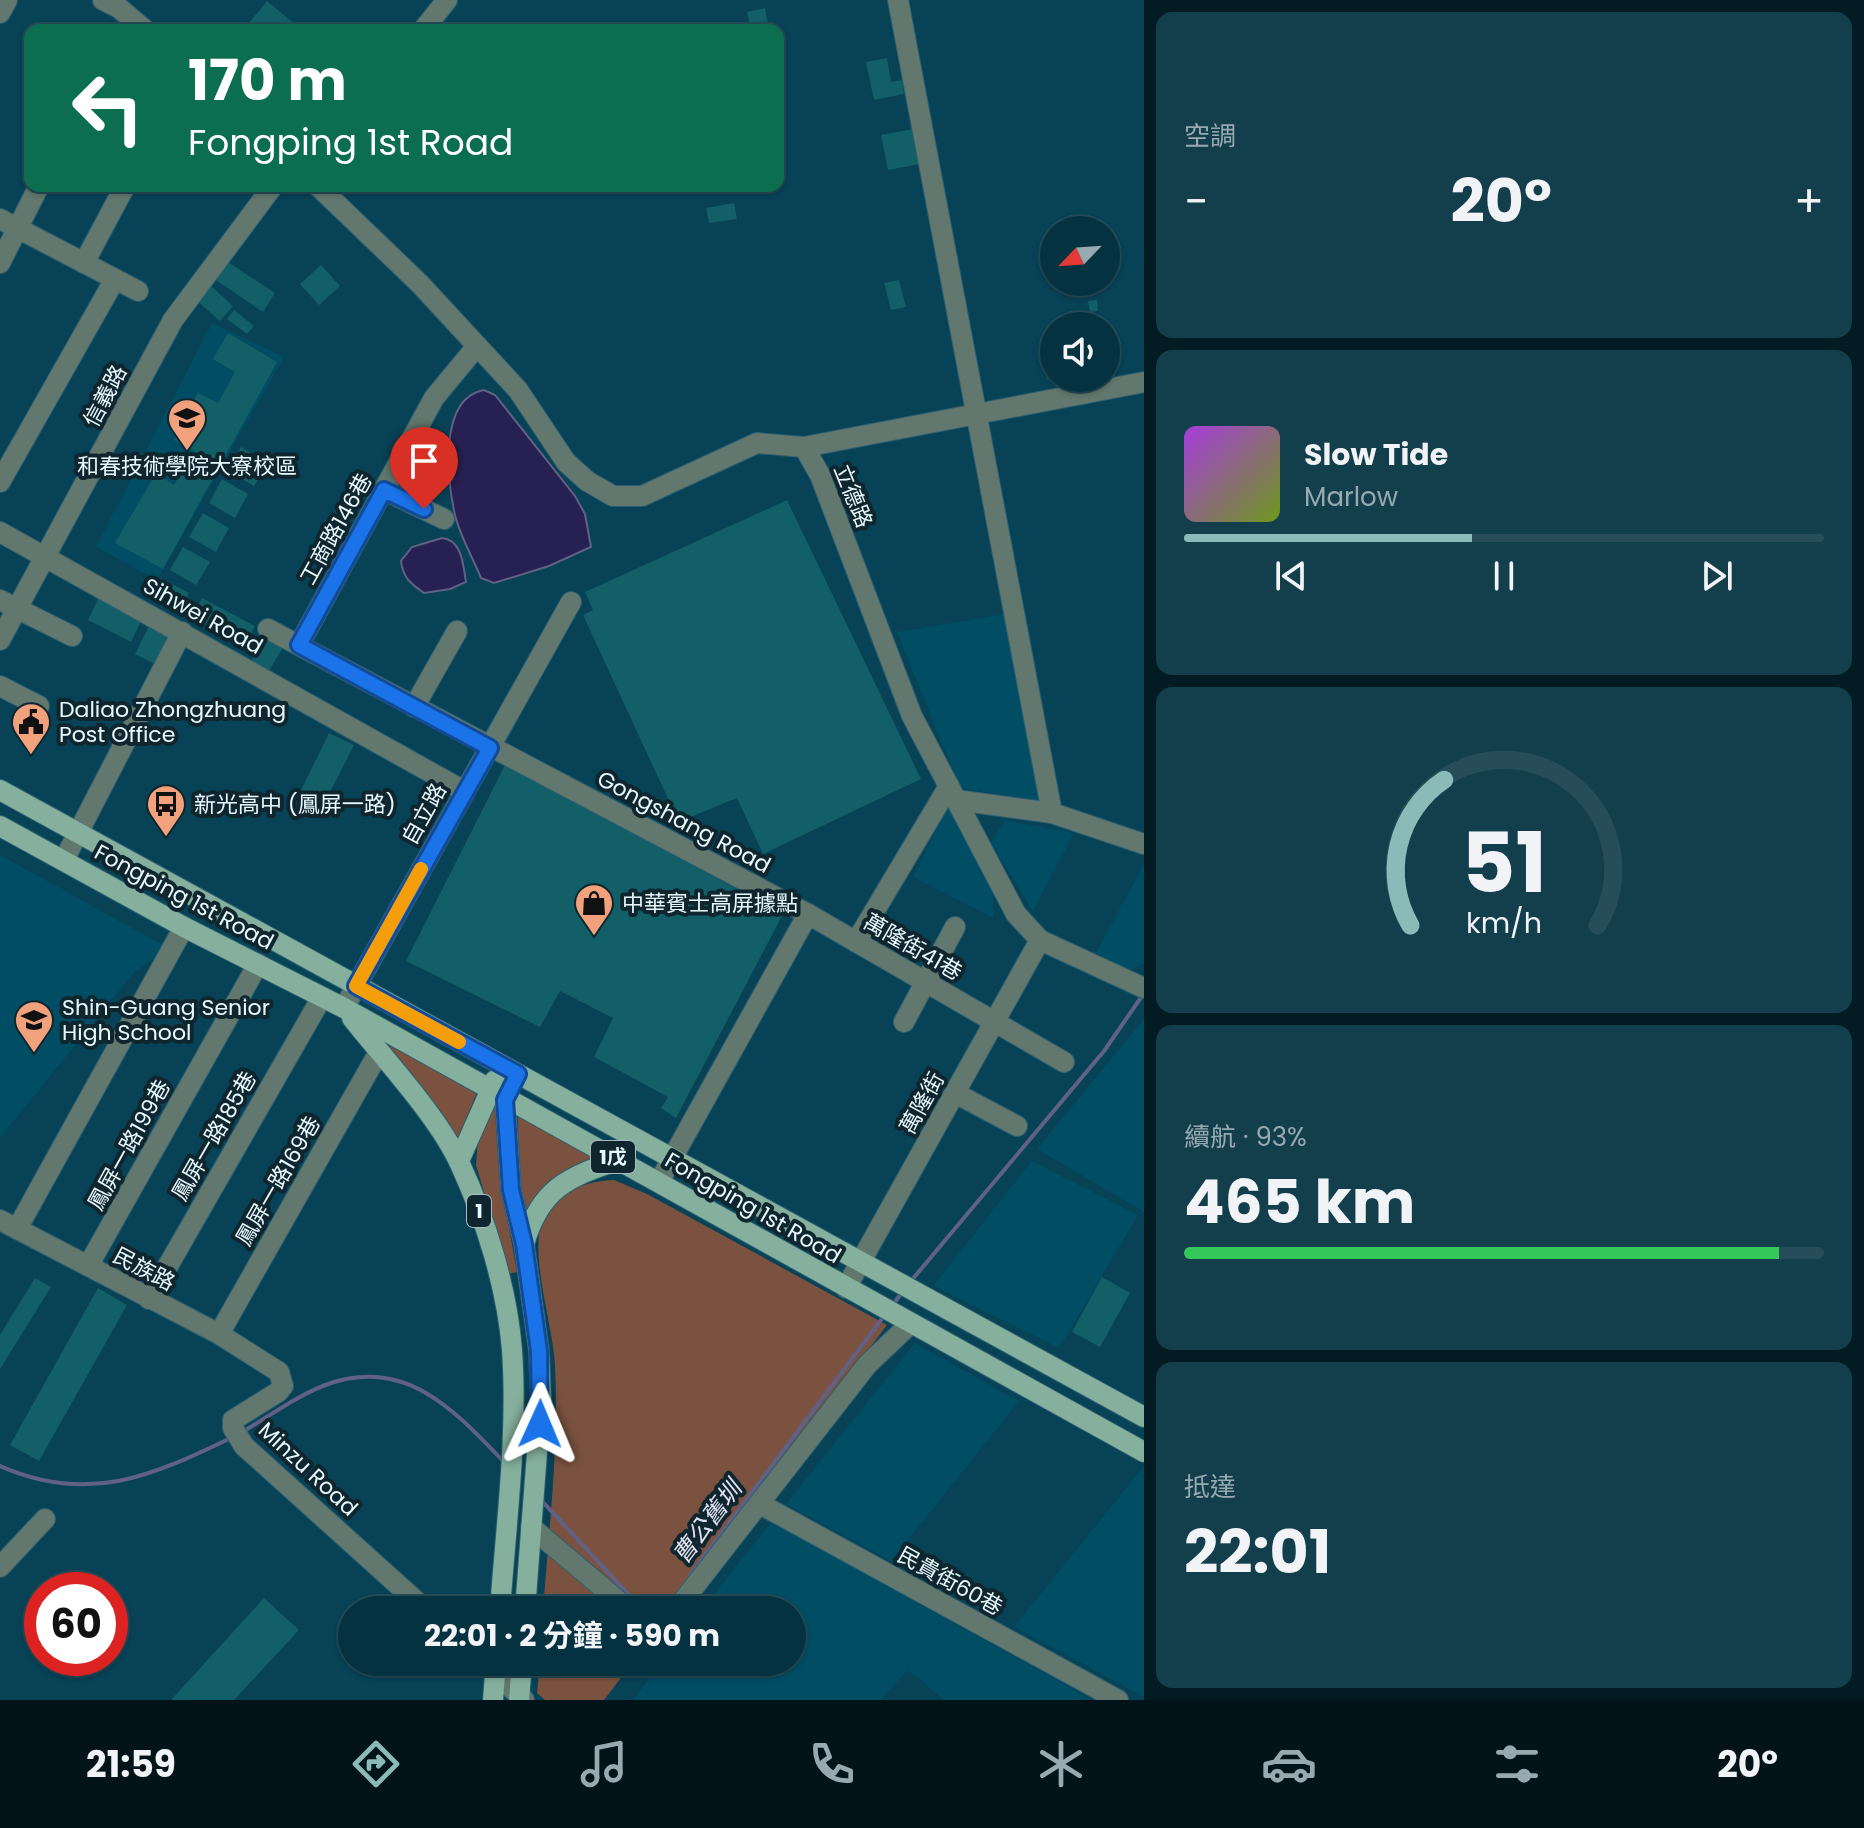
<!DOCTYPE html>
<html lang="zh-TW">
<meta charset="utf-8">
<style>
:root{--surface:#053240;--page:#133e4b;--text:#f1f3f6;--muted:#97aab1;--line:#264d59;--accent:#8bbbb9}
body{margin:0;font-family:Poppins,"Noto Sans TC",sans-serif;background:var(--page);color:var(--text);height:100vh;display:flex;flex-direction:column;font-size:30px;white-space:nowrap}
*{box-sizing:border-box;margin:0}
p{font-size:26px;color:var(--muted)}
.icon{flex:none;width:44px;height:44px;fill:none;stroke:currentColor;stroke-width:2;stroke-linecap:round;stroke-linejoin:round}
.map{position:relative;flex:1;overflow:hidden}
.panel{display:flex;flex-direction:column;gap:12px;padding:12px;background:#031c23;width:720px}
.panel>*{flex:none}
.banner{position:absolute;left:24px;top:24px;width:760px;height:168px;border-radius:16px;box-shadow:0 2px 6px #0004,0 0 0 2px var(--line);background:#0b6e4f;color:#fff;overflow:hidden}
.needle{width:52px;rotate:245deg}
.controls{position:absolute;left:1040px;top:216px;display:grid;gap:16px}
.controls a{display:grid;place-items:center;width:80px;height:80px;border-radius:50%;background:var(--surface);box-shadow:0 2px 6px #0004,0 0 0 2px var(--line);font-size:40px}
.speed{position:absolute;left:24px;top:1572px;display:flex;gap:16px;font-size:40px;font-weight:700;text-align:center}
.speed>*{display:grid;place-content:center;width:104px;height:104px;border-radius:50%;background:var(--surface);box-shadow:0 2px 6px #0004,0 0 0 2px var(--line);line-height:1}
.speed .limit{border:12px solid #d22;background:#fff;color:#111}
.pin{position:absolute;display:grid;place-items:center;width:68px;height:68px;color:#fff;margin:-82px -34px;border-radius:50% 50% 50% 0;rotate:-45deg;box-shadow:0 0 8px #0007}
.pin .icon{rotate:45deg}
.me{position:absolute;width:88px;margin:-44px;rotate:1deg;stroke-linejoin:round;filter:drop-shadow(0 0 6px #0008)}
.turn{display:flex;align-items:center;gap:28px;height:168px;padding:0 32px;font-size:36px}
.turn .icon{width:104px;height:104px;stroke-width:2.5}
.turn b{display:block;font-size:56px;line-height:68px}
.big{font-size:60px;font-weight:700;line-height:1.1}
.panel .card{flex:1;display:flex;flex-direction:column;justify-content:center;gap:12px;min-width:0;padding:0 28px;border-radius:16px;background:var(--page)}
.panel .dial{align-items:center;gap:0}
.dial svg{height:208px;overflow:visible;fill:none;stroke:var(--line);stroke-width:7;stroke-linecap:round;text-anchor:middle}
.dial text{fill:var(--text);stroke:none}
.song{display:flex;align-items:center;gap:24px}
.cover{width:96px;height:96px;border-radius:12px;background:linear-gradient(135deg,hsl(280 70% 55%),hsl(80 70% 35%))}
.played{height:8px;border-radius:4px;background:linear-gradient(90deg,var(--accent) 45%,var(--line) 45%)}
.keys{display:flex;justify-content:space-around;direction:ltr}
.heat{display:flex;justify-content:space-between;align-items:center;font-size:44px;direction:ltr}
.charge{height:12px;border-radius:6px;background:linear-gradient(90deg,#34c759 93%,var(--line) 0)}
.trip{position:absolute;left:338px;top:1596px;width:468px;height:80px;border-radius:40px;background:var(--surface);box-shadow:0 2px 6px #0004,0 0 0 2px var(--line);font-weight:700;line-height:80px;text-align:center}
.dock{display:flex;height:128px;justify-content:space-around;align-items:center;background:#02141a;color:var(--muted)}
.dock .icon{width:56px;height:56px}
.dock .on{color:var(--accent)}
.dock b{font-size:36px;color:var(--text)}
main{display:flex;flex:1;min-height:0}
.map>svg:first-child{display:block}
.built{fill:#004d64}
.green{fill:#7b523f}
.water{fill:#272052;stroke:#616186;stroke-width:2}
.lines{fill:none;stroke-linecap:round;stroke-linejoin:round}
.stream{stroke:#616186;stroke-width:4}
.building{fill:#125f68}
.minor-casing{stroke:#2b5f71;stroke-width:22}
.major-casing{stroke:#2b5f71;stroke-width:22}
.minor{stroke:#62776d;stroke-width:20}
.major{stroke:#84b09d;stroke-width:20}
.route-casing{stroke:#114b97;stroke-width:20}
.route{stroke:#1a73e8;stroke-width:14}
.slow{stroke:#f59e0b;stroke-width:14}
.labels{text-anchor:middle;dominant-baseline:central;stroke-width:8;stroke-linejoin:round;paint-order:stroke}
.shield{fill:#10262f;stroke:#a7b9c1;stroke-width:2}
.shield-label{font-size:20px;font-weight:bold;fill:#e8f8ff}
.street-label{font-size:22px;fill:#e8f8ff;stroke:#10262f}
.poi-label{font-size:22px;fill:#e8f8ff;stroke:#10262f;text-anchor:start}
.water-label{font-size:24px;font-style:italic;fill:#e1e1f3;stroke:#10262f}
</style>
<main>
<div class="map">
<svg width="1144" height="1700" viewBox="0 0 1144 1700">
<rect width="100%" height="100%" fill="#074256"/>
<g class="built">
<polygon points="212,323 284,357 157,580 96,547"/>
<polygon points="1005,614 1041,801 960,788 897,632"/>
<polygon points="949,805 993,891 994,918 913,877"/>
<polygon points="1005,820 1074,833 1033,911 991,843"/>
<polygon points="0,855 170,949 135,971 0,1138"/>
<polygon points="1144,864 1144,963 1129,971 1096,953"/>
<polygon points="1144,1019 1144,1212 1037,1149"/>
<polygon points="1032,1161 1138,1215 1059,1348 933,1286"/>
<polygon points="915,1343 1019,1401 891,1561 786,1504"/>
<polygon points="1144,1466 1144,1697 1014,1627"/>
<polygon points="771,1522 1092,1700 944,1700 908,1670 880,1700 633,1700 662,1662 792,1662 792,1610 702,1610"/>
</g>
<g class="green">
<polygon points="387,1041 477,1092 457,1142 390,1048"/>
<polygon points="491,1101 500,1105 501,1184 517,1272 508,1274 476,1165 478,1138"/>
<polygon points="518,1115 602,1159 524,1217 518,1175"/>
<path d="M614,1180L647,1194L887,1325L672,1610H543C549,1529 559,1447 555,1365C553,1326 531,1261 541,1225C550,1193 584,1181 614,1180Z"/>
<polygon points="540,1662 633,1662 604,1700 545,1700 537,1693"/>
</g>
<g class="water">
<path d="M484,390L495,395L575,496L585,514L591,547L549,566L494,583L481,578C473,558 460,536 455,515C447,481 438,398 484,390Z"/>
<path d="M442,538C462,540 463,564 466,582L450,589L424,593C411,584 403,578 401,561L412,547Z"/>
</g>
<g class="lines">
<g class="stream">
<polyline points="911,1281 1104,1051 1142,996"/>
<polyline points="892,1306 903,1291"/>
<path d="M244,1431C271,1415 301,1393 331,1383C408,1358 456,1412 504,1462"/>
<path d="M0,1466C89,1505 152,1476 233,1437"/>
<polyline points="541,1500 642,1609 655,1610 673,1598"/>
<polyline points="690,1575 884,1316"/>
</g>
</g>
<g class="building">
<polygon points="267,1 302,30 243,30"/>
<polygon points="765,8 769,30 751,30 747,12"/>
<polygon points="887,58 891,82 902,80 904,94 874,100 866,62"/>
<polygon points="913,129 920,164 888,170 881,135"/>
<polygon points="734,203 737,219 709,223 706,208"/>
<polygon points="222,258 275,293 263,312 210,276"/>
<polygon points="321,265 340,286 319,305 300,284"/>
<polygon points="899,280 906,307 891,310 884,283"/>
<polygon points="210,285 233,306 220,321 196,300"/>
<polygon points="1097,300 1098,311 1090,312 1088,301"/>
<polygon points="234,310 254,326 247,334 227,319"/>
<polygon points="228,333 277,362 163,569 115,543 156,473 174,485 194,451 174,440 198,393 218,403 235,372 213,359"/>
<polygon points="1054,352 1054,379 1047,380 1041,355"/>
<polygon points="241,447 268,463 254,486 228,471"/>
<polygon points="222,479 248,494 235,518 209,503"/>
<polygon points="787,500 921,779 763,854 737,798 688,818 676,816 583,615 593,610 585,592"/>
<polygon points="203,513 229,528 216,552 189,537"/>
<polygon points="183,547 210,562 196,585 170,570"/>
<polygon points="161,578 189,593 179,611 152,596"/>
<polygon points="99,597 142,619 131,642 88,620"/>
<polygon points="202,598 255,626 245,646 192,618"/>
<polygon points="151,622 172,632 155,664 135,654"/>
<polygon points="266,634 285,644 269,671 251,661"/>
<polygon points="329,733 354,745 325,802 301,790"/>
<polygon points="505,765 783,914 676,1118 661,1108 668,1097 594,1057 613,1018 560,991 540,1027 406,961"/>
<polygon points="1102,1277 1130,1293 1100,1347 1072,1332"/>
<polygon points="35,1278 51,1287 0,1369 0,1335"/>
<polygon points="98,1288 127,1305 39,1461 10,1445"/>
<polygon points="264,1598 299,1630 234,1700 171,1700"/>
</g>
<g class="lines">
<defs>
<g id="minor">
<polyline points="103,0 119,8 145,30"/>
<polyline points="898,0 1052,813"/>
<polyline points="0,13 7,0"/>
<polyline points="423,30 447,0"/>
<polyline points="318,186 420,284 518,390 566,462 587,481 613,496 642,496 757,443 804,447 820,475 912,716 1016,914 1040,940 1144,988"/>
<polyline points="0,219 138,291"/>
<polyline points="0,263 39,186"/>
<polyline points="84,263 125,186"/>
<polyline points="804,447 1144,382"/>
<polyline points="0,482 115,279"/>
<polyline points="384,490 444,519"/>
<polyline points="0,532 464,791"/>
<polyline points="0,600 72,636"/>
<polyline points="268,629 808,914 659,1182"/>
<polyline points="0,640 173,320 273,186"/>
<polyline points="299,645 434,398 477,346"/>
<polyline points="0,686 39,706"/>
<polyline points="414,707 457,631"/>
<polyline points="956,800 1052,813 1144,844"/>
<polyline points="64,860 182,632"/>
<polyline points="808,914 1064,1062"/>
<polyline points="856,942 949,786"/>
<polyline points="344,1008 571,602"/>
<polyline points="904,1022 955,927"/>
<polyline points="955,1093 1017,1126"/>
<polyline points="0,1220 219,1334 279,1372 283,1386 278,1392 233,1420 233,1428 244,1446 426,1610"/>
<polyline points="17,1229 184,927"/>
<polyline points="88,1266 258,964"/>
<polyline points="846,1288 1040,940"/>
<polyline points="149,1299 322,997"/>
<polyline points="219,1334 379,1052"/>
<polyline points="760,1504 1118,1700"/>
<polyline points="531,1527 629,1610"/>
<polyline points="0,1567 45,1519"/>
<polyline points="676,1610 867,1365 910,1324"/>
<polyline points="484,1662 524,1700"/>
</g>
<g id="major">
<polyline points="0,790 1144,1417"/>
<polyline points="0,826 184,927 344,1008 1144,1452"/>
<path d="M352,1018C385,1060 438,1116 460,1164C486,1220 507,1288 512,1350C518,1436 506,1524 500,1610"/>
<polyline points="509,1092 505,1100 511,1190 524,1244 539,1351 541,1400 525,1610"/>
<polyline points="459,1161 495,1080"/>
<path d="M524,1244C540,1189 567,1177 619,1160"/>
<polyline points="493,1700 496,1662"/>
<polyline points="519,1700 522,1662"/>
</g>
</defs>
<use href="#minor" class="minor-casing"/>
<use href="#major" class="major-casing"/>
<use href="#minor" class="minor"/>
<use href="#major" class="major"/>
</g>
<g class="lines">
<defs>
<polyline id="route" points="424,509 384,490 299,645 490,748 356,986 518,1074 505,1100 511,1190 524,1244 539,1351 540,1424"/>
</defs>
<use href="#route" class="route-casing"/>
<use href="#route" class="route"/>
<polyline class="slow" points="421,869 356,986 459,1042"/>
</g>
<defs>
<symbol id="university-pin" viewBox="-11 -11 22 30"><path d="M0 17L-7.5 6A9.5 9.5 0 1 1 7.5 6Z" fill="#f1a17c" stroke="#10262f"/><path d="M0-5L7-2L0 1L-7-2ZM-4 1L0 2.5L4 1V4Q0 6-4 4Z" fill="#111"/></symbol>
<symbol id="civic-pin" viewBox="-11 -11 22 30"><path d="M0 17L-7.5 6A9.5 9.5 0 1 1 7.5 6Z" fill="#f1a17c" stroke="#10262f"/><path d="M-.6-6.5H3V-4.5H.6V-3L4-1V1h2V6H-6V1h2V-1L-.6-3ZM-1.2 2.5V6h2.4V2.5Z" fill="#111"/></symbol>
<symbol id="bus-pin" viewBox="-11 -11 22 30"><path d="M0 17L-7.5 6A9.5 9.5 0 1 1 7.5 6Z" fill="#f1a17c" stroke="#10262f"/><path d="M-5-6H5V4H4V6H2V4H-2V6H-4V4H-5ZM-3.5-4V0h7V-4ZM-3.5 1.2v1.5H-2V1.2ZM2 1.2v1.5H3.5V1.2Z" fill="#111"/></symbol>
<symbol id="shop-pin" viewBox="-11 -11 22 30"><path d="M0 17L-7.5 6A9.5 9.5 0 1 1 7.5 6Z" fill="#f1a17c" stroke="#10262f"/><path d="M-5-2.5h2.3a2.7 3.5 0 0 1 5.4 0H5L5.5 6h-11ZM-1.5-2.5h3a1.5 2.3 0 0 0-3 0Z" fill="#111"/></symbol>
<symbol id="school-pin" viewBox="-11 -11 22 30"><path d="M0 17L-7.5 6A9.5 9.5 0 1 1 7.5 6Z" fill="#f1a17c" stroke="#10262f"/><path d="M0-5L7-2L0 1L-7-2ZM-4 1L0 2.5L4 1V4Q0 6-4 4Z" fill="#111"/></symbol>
</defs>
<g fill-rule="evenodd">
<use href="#university-pin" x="165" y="396" width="44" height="60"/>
<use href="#civic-pin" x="9" y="700" width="44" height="60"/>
<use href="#bus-pin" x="144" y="782" width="44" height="60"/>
<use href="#shop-pin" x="572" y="881" width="44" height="60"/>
<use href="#school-pin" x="12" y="998" width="44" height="60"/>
</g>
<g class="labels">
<g class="shield">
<rect x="591" y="1141" width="44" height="32" rx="6"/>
<rect x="467" y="1195" width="24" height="32" rx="6"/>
</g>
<g class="shield-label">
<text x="613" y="1157">1戊</text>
<text x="479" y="1211">1</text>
</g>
<g class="street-label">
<text transform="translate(105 396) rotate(-62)">信義路</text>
<text transform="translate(853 496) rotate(68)">立德路</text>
<text transform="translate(336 529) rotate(-61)">工商路146巷</text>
<text transform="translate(203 616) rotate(29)">Sihwei Road</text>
<text transform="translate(424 814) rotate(-61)">自立路</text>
<text transform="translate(684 822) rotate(28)">Gongshang Road</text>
<text transform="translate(184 897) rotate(28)">Fongping 1st Road</text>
<text transform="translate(913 947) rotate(30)">萬隆街41巷</text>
<text transform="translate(922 1103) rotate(-61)">萬隆街</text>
<text transform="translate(214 1136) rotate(-60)">鳳屏一路185巷</text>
<text transform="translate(129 1145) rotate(-61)">鳳屏一路199巷</text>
<text transform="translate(278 1181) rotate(-60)">鳳屏一路169巷</text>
<text transform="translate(753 1208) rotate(30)">Fongping 1st Road</text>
<text transform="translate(144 1269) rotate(28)">民族路</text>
<text transform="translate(308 1469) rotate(43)">Minzu Road</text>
<text transform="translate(950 1581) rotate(29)">民貴街60巷</text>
</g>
<g class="poi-label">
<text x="187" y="466" text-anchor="middle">和春技術學院大寮校區</text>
<text x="59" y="709">Daliao Zhongzhuang<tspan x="59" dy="25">Post Office</tspan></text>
<text x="194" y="804">新光高中 (鳳屏一路)</text>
<text x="622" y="903">中華賓士高屏據點</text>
<text x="62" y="1007">Shin-Guang Senior<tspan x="62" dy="25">High School</tspan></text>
</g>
<g class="water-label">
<text transform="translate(707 1522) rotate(-53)">曹公舊圳</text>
</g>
</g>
</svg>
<div class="controls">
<a><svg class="needle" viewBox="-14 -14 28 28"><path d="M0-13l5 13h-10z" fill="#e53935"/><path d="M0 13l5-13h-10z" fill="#97aab1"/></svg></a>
<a><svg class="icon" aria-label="sound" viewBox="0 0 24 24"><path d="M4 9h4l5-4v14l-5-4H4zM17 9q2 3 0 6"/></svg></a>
</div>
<div class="speed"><div class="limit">60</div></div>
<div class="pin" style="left:424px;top:509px;background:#d93025"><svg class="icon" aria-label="arrive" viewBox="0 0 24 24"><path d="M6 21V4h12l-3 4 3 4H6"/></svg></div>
<svg class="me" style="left:540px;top:1424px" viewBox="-20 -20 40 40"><path d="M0-17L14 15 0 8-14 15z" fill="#1a73e8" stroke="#fff" stroke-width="4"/></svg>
<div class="trip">22:01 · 2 分鐘 · 590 m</div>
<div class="banner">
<div class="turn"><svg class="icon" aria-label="left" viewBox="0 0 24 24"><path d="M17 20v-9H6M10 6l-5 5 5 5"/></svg><div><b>170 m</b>Fongping 1st Road</div></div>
</div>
</div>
<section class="panel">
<div class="card"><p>空調</p>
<div class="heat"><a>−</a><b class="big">20°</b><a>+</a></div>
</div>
<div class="card">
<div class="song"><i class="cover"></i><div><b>Slow Tide</b><p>Marlow</p></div></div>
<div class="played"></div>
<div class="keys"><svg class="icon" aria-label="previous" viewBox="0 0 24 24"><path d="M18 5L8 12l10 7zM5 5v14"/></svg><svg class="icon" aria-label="pause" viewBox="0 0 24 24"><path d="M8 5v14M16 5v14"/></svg><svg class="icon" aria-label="next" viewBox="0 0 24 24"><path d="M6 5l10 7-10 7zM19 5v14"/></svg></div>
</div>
<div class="card dial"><svg viewBox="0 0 100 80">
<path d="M14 69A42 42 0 1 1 86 69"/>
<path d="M14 69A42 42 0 0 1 27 13" stroke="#8bbbb9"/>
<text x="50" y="56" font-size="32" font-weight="700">51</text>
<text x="50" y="72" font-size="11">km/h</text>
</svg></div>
<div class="card"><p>續航 · 93%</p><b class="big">465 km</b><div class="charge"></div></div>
<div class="card"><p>抵達</p><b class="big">22:01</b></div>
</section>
</main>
<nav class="dock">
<b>21:59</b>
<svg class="icon on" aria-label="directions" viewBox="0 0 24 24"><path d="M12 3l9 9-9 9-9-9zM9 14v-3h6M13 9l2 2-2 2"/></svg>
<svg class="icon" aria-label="music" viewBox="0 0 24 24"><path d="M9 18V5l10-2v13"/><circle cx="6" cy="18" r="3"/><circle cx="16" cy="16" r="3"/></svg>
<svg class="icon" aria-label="phone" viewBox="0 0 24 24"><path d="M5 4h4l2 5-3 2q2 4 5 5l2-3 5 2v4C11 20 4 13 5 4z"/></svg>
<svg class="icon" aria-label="climate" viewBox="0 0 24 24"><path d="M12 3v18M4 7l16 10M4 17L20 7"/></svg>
<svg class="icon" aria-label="car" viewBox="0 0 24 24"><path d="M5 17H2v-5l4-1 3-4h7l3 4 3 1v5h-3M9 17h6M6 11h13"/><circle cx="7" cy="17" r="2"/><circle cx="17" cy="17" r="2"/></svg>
<svg class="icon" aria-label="filters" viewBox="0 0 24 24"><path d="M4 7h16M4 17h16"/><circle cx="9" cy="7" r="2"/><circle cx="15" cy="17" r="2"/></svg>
<b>20°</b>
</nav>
